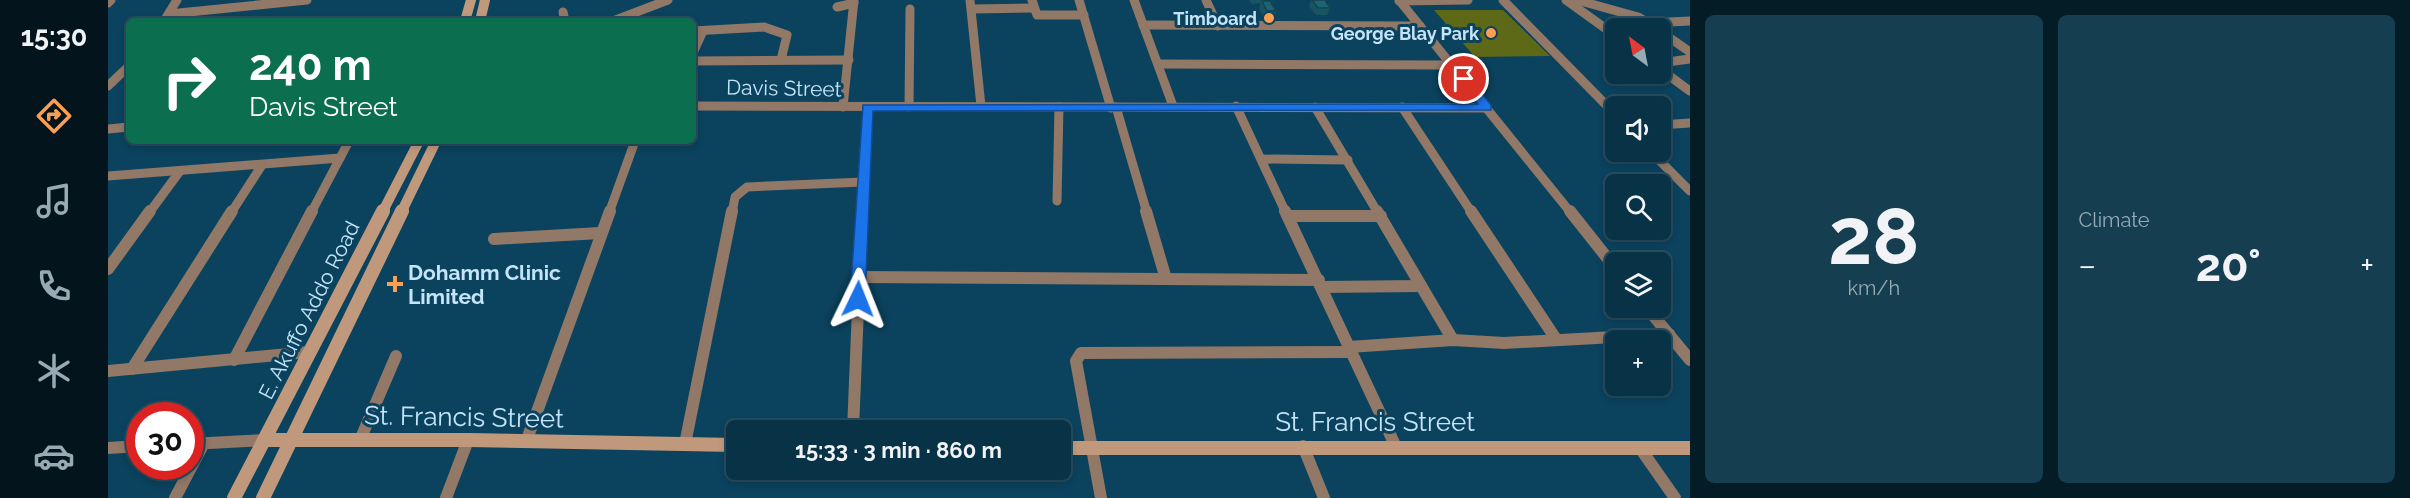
<!DOCTYPE html>
<meta charset="utf-8">
<style>
:root{--surface:#083246;--page:#163e51;--text:#f1f3f6;--muted:#98aab3;--line:#294d5f;--accent:#fc9e52}
body{margin:0;font-family:Raleway,sans-serif;background:var(--page);color:var(--text);height:100vh;display:flex;flex-direction:column;font-size:22px;white-space:nowrap}
*{box-sizing:border-box;margin:0}
p{font-size:20px;color:var(--muted)}
.icon{flex:none;width:33px;height:33px;fill:none;stroke:currentColor;stroke-width:2;stroke-linecap:round;stroke-linejoin:round}
.map{position:relative;flex:1;overflow:hidden}
.drawer{display:flex;flex-direction:column;gap:15px;padding:15px;background:#041c26;width:720px}
.drawer>*{flex:none}
.banner{position:absolute;left:18px;top:18px;width:570px;height:126px;border-radius:9px;box-shadow:0 3px 9px #0003,0 0 0 2px var(--line);background:#0b6e4f;color:#fff;overflow:hidden}
.needle{width:39px;rotate:328deg}
.controls{position:absolute;left:1497px;top:18px;display:grid;gap:12px}
.controls a{display:grid;place-items:center;width:66px;height:66px;border-radius:9px;background:var(--surface);box-shadow:0 3px 9px #0003,0 0 0 2px var(--line);font-size:30px}
.speed{position:absolute;left:18px;top:402px;display:flex;gap:12px;font-size:30px;font-weight:700;text-align:center}
.speed>*{display:grid;place-content:center;width:78px;height:78px;border-radius:50%;background:var(--surface);box-shadow:0 3px 9px #0003,0 0 0 2px var(--line);line-height:1}
.speed .limit{border:9px solid #d22;background:#fff;color:#111}
.pin{position:absolute;display:grid;place-items:center;width:51px;height:51px;color:#fff;margin:-26px;border:3px solid #fff;border-radius:50%;box-shadow:0 2px 6px #0007}
.me{position:absolute;width:66px;margin:-33px;rotate:2deg;stroke-linejoin:round;filter:drop-shadow(0 0 4px #0008)}
.turn{display:flex;align-items:center;gap:21px;height:126px;padding:0 24px;font-size:27px}
.turn .icon{width:78px;height:78px;stroke-width:2.5}
.turn b{display:block;font-size:42px;line-height:51px}
.big{font-size:45px;font-weight:700;line-height:1.1}
.drawer .widget{flex:1;display:flex;flex-direction:column;justify-content:center;gap:9px;min-width:0;padding:0 21px;border-radius:9px;background:var(--page)}
.drawer .dial{align-items:center;gap:0}
.dial b{font-size:78px;line-height:1}
.heat{display:flex;justify-content:space-between;align-items:center;font-size:33px;direction:ltr}
.drawer .tiles{flex:1;display:grid;gap:15px;grid-template-columns:repeat(2,1fr)}
.trip{position:absolute;left:618px;top:420px;width:345px;height:60px;border-radius:9px;background:var(--surface);box-shadow:0 3px 9px #0003,0 0 0 2px var(--line);font-weight:700;line-height:60px;text-align:center}
main{display:flex;flex:1;min-height:0}
.menu{display:flex;flex-direction:column;width:108px;justify-content:space-around;align-items:center;background:#03141c;color:var(--muted)}
.menu .icon{width:42px;height:42px}
.menu .on{color:var(--accent)}
.menu b{font-size:27px;color:var(--text)}
.map>svg:first-child{display:block}
.green{fill:#5e6917}
.lines{fill:none;stroke-linecap:round;stroke-linejoin:round}
.street-far1{stroke:#917867;stroke-width:9}
.street{stroke:#917867;stroke-width:12}
.secondary-far1{stroke:#c0997d;stroke-width:10}
.secondary{stroke:#c0997d;stroke-width:14}
.wall{fill:#185563}
.building{fill:#1c6373;stroke:#144550;stroke-width:1.5}
.route{fill:#1a73e8;stroke:#114b97;stroke-width:1.5}
.poi-dot{fill:#fc9e52;stroke:#0b425e;stroke-width:2}
.labels{text-anchor:middle;dominant-baseline:central;stroke-width:6;stroke-linejoin:round;paint-order:stroke}
.far-poi-label{font-size:18px;font-weight:bold;fill:#c4e4f9;stroke:#0b425e;text-anchor:end}
.street-label{font-size:21px;fill:#c4e4f9;stroke:#0b425e}
.poi-label{font-size:21px;font-weight:bold;fill:#c4e4f9;stroke:#0b425e;text-anchor:start}
.near-street-label{font-size:26px;fill:#c4e4f9;stroke:#0b425e}
</style>
<main>
<nav class="menu">
<b>15:30</b>
<svg class="icon on" aria-label="directions" viewBox="0 0 24 24"><path d="M12 3l9 9-9 9-9-9zM9 14v-3h6M13 9l2 2-2 2"/></svg>
<svg class="icon" aria-label="music" viewBox="0 0 24 24"><path d="M9 18V5l10-2v13"/><circle cx="6" cy="18" r="3"/><circle cx="16" cy="16" r="3"/></svg>
<svg class="icon" aria-label="phone" viewBox="0 0 24 24"><path d="M5 4h4l2 5-3 2q2 4 5 5l2-3 5 2v4C11 20 4 13 5 4z"/></svg>
<svg class="icon" aria-label="climate" viewBox="0 0 24 24"><path d="M12 3v18M4 7l16 10M4 17L20 7"/></svg>
<svg class="icon" aria-label="car" viewBox="0 0 24 24"><path d="M5 17H2v-5l4-1 3-4h7l3 4 3 1v5h-3M9 17h6M6 11h13"/><circle cx="7" cy="17" r="2"/><circle cx="17" cy="17" r="2"/></svg>
</nav>
<div class="map">
<svg width="1582" height="498" viewBox="0 0 1582 498">
<rect width="100%" height="100%" fill="#0b425e"/>
<polygon class="green" points="1326,10 1395,10 1442,56 1367,57"/>
<g class="lines">
<g class="street-far1">
<polyline points="862,0 873,106"/>
<polyline points="924,0 929,15 976,15"/>
<polyline points="971,0 1003,108"/>
<polyline points="1026,0 1065,106"/>
<polyline points="1098,0 1110,26"/>
<polyline points="1291,0 1463,213"/>
<polyline points="1395,0 1508,115"/>
<polyline points="1458,0 1508,36"/>
<polyline points="1469,0 1530,17 1549,28"/>
<polyline points="1291,1 1360,0"/>
<polyline points="0,3 3,0"/>
<polyline points="729,7 746,3"/>
<polyline points="864,9 926,8"/>
<polyline points="455,12 457,21"/>
<polyline points="61,14 199,0"/>
<polyline points="56,21 69,0"/>
<polyline points="505,21 560,0"/>
<polyline points="1542,23 1582,21"/>
<polyline points="1035,25 1312,26"/>
<polyline points="585,31 656,27 679,35 673,60"/>
<polyline points="1552,31 1582,52"/>
<polyline points="585,53 595,31"/>
<polyline points="585,61 741,60"/>
<polyline points="1552,63 1582,59"/>
<polyline points="1050,64 1344,65"/>
<polyline points="1552,69 1582,91"/>
<polyline points="0,86 21,66"/>
<polyline points="585,106 1379,108"/>
<polyline points="1128,106 1178,213"/>
<polyline points="735,107 746,0"/>
<polyline points="801,107 802,9"/>
<polyline points="1008,107 1039,213"/>
<polyline points="1207,107 1270,213"/>
<polyline points="1294,107 1364,213"/>
<polyline points="1552,125 1582,123"/>
<polyline points="0,129 21,127"/>
<polyline points="1543,152 1582,191"/>
<polyline points="1153,159 1240,160"/>
<polyline points="0,176 232,158"/>
<polyline points="949,201 951,107"/>
<polyline points="41,213 72,171"/>
<polyline points="123,213 154,165"/>
<polyline points="203,213 241,141"/>
<polyline points="501,213 527,141"/>
<polyline points="624,213 627,197 639,187 755,182"/>
<polyline points="754,213 759,107"/>
</g>
<g class="street">
<polyline points="1038,211 1058,279"/>
<polyline points="1177,211 1288,447"/>
<polyline points="1269,211 1345,340"/>
<polyline points="1363,211 1448,339"/>
<polyline points="1462,211 1508,269"/>
<polyline points="1180,216 1273,216"/>
<polyline points="386,239 492,233"/>
<polyline points="0,269 42,211"/>
<polyline points="751,277 1211,280"/>
<polyline points="1214,287 1313,286"/>
<polyline points="1539,308 1582,360"/>
<polyline points="1241,347 1345,340 1396,343 1561,334"/>
<polyline points="126,360 204,211"/>
<polyline points="24,369 124,211"/>
<polyline points="0,371 201,352"/>
<polyline points="745,430 754,211"/>
<polyline points="252,440 288,356"/>
<polyline points="418,442 502,211"/>
<polyline points="82,444 157,440"/>
<polyline points="577,444 624,211"/>
<polyline points="1195,446 1216,498"/>
<polyline points="0,448 32,446"/>
<polyline points="1532,448 1567,498"/>
<polyline points="67,498 96,443"/>
<polyline points="338,498 360,440"/>
<polyline points="993,498 968,361 973,353 1243,352"/>
</g>
<g class="secondary-far1">
<polyline points="357,21 363,0"/>
<polyline points="372,21 377,0"/>
<polyline points="274,213 311,141"/>
<polyline points="293,213 328,141"/>
</g>
<g class="secondary">
<polyline points="157,440 360,440 628,445"/>
<polyline points="952,448 1582,448"/>
<polyline points="126,498 275,211"/>
<polyline points="155,498 294,211"/>
</g>
</g>
<g class="wall">
<polygon points="1141,0 1156,0 1155,1 1168,11 1165,19 1157,19 1151,9 1153,3 1144,4"/>
<polygon points="1203,0 1217,0 1222,8 1219,15 1208,15 1201,6"/>
</g>
<g class="building">
<polygon points="1204,0 1217,0 1222,8 1210,8"/>
<polygon points="1154,1 1162,1 1168,11 1159,11"/>
</g>
<polygon class="route" points="1352,77 1360,77 1383,105 1383,110 765,111 757,299 750,305 742,299 755,105 1370,104 1350,79"/>
<g class="poi-dot">
<circle cx="1161" cy="18" r="6"/>
<circle cx="1383" cy="33" r="6"/>
<path d="M284 275h6v6h6v6h-6v6h-6v-6h-6v-6h6z"/>
</g>
<g class="labels">
<g class="far-poi-label">
<text x="1149" y="18">Timboard</text>
<text x="1371" y="33">George Blay Park</text>
</g>
<g class="street-label">
<text transform="translate(676 88) rotate(1)">Davis Street</text>
<text transform="translate(201 310) rotate(-63)">E. Akuffo Addo Road</text>
</g>
<g class="poi-label">
<text x="300" y="272">Dohamm Clinic<tspan x="300" dy="24">Limited</tspan></text>
</g>
<g class="near-street-label">
<text transform="translate(356 417) rotate(1)">St. Francis Street</text>
<text x="1267" y="422">St. Francis Street</text>
</g>
</g>
</svg>
<div class="controls">
<a><svg class="needle" viewBox="-14 -14 28 28"><path d="M0-13l5 13h-10z" fill="#e53935"/><path d="M0 13l5-13h-10z" fill="#98aab3"/></svg></a>
<a><svg class="icon" aria-label="sound" viewBox="0 0 24 24"><path d="M4 9h4l5-4v14l-5-4H4zM17 9q2 3 0 6"/></svg></a>
<a><svg class="icon" aria-label="search" viewBox="0 0 24 24"><circle cx="10" cy="10" r="6"/><path d="M15 15l6 6"/></svg></a>
<a><svg class="icon" aria-label="layers" viewBox="0 0 24 24"><path d="M12 4l9 5-9 5-9-5zM3 14l9 5 9-5"/></svg></a>
<a>+</a>
</div>
<div class="speed"><div class="limit">30</div></div>
<div class="pin" style="left:1356px;top:79px;background:#d93025"><svg class="icon" aria-label="arrive" viewBox="0 0 24 24"><path d="M6 21V4h12l-3 4 3 4H6"/></svg></div>
<svg class="me" style="left:750px;top:299px" viewBox="-20 -20 40 40"><path d="M0-17L14 15 0 8-14 15z" fill="#1a73e8" stroke="#fff" stroke-width="4"/></svg>
<div class="trip">15:33 · 3 min · 860 m</div>
<div class="banner">
<div class="turn"><svg class="icon" aria-label="right" viewBox="0 0 24 24"><path d="M7 20v-9h11M14 6l5 5-5 5"/></svg><div><b>240 m</b>Davis Street</div></div>
</div>
</div>
<section class="drawer">
<div class="tiles">
<div class="widget dial"><b>28</b><p>km/h</p></div>
<div class="widget"><p>Climate</p>
<div class="heat"><a>−</a><b class="big">20°</b><a>+</a></div>
</div>
</div>
</section>
</main>
